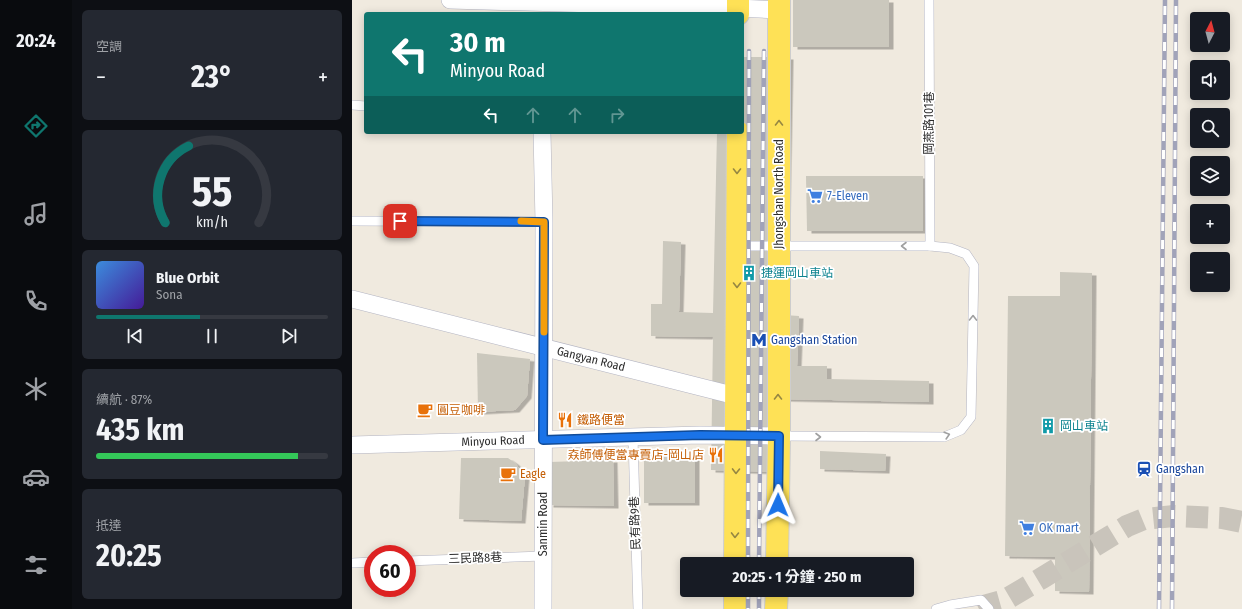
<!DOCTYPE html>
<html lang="zh-TW">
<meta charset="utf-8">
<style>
:root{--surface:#171b24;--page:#242831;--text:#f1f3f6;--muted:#9ea1a6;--line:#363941;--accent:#0f766e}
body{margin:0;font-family:"Fira Sans Condensed","Noto Sans TC",sans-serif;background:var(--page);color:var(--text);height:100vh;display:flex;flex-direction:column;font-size:15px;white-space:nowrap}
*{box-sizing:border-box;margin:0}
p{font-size:13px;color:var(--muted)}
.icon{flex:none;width:22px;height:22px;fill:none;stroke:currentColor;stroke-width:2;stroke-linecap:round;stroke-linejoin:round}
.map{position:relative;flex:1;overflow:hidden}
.details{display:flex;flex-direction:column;gap:10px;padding:10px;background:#0d0f14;width:280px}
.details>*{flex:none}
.banner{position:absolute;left:12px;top:12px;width:380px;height:122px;border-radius:4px;box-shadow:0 2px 10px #0003;background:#0f766e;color:#fff;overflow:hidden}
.needle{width:26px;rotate:6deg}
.fabs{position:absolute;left:838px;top:12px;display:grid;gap:8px}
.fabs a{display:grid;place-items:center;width:40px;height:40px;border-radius:4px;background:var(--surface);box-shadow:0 2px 10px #0003;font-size:20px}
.speed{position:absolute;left:12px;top:545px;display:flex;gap:8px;font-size:20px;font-weight:700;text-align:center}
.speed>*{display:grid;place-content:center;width:52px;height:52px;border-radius:50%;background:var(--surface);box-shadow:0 2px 10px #0003;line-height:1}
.speed .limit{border:6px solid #d22;background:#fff;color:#111}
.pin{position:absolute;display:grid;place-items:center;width:34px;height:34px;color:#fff;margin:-17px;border-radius:8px;box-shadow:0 2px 6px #0006}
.me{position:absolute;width:44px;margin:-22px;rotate:1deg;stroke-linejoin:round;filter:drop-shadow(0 0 3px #0008)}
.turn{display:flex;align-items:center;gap:14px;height:84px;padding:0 20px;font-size:18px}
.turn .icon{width:52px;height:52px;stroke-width:2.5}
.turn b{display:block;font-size:28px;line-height:34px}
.lanes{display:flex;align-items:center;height:38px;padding:0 20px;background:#0003;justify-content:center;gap:20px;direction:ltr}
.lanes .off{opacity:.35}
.big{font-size:30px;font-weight:700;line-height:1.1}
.details .card{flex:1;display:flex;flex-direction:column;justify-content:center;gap:6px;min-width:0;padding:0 14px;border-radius:6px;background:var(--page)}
.details .dial{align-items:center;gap:0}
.dial svg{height:104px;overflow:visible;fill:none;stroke:var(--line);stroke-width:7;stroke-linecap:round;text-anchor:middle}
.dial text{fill:var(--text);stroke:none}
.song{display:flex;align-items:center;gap:12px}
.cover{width:48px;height:48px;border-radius:6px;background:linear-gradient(135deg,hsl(210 70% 55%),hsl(260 70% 35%))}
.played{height:4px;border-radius:2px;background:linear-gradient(90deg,var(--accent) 45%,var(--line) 45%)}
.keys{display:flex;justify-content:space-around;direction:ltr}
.heat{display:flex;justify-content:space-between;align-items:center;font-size:22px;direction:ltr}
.charge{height:6px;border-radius:3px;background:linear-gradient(90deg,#34c759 87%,var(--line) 0)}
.trip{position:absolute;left:328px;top:557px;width:234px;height:40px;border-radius:4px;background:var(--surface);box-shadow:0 2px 10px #0003;font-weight:700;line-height:40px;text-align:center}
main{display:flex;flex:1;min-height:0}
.tabs{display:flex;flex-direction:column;width:72px;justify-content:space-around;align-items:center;background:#090b0e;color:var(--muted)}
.tabs .icon{width:28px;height:28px}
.tabs .on{color:var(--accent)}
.tabs b{font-size:18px;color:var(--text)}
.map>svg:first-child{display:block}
.building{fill:#cbc8bd;filter:url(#shadow)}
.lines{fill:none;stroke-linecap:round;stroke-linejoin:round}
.secondary-tunnel{stroke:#c9c4bb;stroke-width:22;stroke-dasharray:22 11;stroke-linecap:butt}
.lane-casing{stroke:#b3b4c2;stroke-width:10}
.street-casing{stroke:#b3b4c2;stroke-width:18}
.primary-casing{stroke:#cdcdcd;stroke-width:24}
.lane{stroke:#fff;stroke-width:9}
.street{stroke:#fff;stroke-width:17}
.primary{stroke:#fee156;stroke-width:22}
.rail-casing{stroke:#a1a3b9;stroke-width:4.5}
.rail{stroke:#fff;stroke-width:3;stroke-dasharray:9;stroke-linecap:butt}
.oneway{stroke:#968742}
.oneway2{stroke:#a0a0a0}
.route-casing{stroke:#114b97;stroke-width:10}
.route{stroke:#1a73e8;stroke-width:7}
.slow{stroke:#f59e0b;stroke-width:7}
.labels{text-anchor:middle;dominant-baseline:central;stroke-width:3.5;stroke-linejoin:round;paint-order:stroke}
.street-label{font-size:12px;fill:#2d2d2d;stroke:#fff}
.shop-label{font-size:12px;fill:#366cbe;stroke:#fff;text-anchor:start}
.culture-label{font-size:12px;fill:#0d838f;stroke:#fff;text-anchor:start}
.transit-label{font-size:12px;fill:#164399;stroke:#fff;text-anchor:start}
.food-label{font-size:12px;fill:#c56008;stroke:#fff;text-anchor:start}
</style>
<main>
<nav class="tabs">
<b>20:24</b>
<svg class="icon on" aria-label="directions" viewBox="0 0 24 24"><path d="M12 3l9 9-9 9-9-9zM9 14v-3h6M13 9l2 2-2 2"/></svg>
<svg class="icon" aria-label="music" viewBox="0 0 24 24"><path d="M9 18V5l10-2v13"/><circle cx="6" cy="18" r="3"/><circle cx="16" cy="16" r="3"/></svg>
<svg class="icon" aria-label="phone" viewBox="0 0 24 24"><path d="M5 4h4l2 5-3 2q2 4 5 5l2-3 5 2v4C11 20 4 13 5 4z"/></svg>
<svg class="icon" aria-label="climate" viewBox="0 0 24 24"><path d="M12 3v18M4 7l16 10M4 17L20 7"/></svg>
<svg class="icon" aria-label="car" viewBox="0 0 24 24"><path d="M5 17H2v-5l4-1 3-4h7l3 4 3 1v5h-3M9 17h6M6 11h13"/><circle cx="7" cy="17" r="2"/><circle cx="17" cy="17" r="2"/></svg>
<svg class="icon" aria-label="filters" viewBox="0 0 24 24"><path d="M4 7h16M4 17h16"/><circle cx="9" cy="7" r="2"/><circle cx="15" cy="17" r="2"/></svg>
</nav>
<section class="details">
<div class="card"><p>空調</p>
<div class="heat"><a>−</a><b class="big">23°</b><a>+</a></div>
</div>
<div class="card dial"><svg viewBox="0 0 100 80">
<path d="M14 69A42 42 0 1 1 86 69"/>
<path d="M14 69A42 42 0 0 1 32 10" stroke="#0f766e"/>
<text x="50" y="56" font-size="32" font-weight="700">55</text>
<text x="50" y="72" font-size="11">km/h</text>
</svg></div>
<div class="card">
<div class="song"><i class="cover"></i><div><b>Blue Orbit</b><p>Sona</p></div></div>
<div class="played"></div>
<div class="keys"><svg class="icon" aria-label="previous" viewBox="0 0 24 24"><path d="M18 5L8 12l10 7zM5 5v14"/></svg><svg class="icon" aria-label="pause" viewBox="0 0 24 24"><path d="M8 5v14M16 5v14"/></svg><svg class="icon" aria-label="next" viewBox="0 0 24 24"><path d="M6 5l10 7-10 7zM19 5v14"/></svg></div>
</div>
<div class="card"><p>續航 · 87%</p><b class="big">435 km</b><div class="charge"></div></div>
<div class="card"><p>抵達</p><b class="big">20:25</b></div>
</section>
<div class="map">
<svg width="890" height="609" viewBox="0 0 890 609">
<defs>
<filter id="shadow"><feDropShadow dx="4.5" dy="2.5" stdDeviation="0" flood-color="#0004"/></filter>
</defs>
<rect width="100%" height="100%" fill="#f0eadf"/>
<g class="building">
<rect x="441" y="0" width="96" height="47"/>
<polygon points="390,57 437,57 432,315 447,316 445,366 475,366 475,379 577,381 577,402 431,399 429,472 359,470 361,337 299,336 299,304 310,304 311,241 329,242 327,312 361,313 365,132 390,132"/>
<polygon points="454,176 571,176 571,231 455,231"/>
<polygon points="708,272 740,273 737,592 703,591 703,557 653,556 656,296 708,296"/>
<polygon points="125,353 178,359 175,396 163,410 126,412"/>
<polygon points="468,451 534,454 533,471 468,469"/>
<rect x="292" y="454" width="51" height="49"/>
<polygon points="109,458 156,458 163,463 173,476 169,521 107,519"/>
<polygon points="261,460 262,506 197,505 197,462"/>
</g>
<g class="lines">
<polyline class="secondary-tunnel" points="627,609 635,605 653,600 690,578 775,526 792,519 822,516 870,518 890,522"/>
<defs>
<g id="lane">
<polyline points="577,0 578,246"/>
<polyline points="0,105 14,106"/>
<polyline points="0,221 192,222"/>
<polyline points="385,246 578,246 598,248 614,254 622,266 619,417 609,430 592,437 427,436"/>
<polyline points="281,438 286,609"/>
<polyline points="55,561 191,556"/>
<polyline points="0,563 21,562"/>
<polyline points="584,609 598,605 629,600 637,609"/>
</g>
<g id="street">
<polyline points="98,0 386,8 427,10"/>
<polyline points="190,132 192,222 191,609"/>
<polyline points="0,299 384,396"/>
<polyline points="0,445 348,435 427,436"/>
</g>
<g id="primary">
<polyline points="386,14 386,0"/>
<polyline points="383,564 386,132"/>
<polyline points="425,564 427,436 427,0"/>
<polyline points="383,609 383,590"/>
<polyline points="424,609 425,590"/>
</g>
</defs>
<use href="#lane" class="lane-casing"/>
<use href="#street" class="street-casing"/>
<use href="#primary" class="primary-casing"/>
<use href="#lane" class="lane"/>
<use href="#street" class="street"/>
<use href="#primary" class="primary"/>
<defs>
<g id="rail">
<polyline points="396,564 397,51"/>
<polyline points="407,564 412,51"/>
<polyline points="396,590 396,609"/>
<polyline points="407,590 407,609"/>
<polyline points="807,609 813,0"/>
<polyline points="820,609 824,0"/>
</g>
</defs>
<use href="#rail" class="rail-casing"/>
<use href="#rail" class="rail"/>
</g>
<defs><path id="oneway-chevron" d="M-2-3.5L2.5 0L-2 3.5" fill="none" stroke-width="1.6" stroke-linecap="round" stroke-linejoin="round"/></defs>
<g class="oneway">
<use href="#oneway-chevron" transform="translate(427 123) rotate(-90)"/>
<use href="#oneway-chevron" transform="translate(385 171) rotate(90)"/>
<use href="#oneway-chevron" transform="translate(385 285) rotate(90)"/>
<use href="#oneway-chevron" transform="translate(426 397) rotate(-90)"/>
<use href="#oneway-chevron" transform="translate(384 471) rotate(91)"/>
<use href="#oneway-chevron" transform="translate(383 535) rotate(91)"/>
</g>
<g class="oneway2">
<use href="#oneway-chevron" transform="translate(552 246) rotate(-180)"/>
<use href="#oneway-chevron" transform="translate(621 318) rotate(-89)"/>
<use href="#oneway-chevron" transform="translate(595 435) rotate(-17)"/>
<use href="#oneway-chevron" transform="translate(466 437)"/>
</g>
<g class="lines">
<defs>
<polyline id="route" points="48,221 192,222 191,440 348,435 427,436 426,505"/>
</defs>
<use href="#route" class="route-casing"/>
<use href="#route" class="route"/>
<polyline class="slow" points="169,221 192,222 192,332"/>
</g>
<defs>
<symbol id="supermarket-bare" viewBox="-9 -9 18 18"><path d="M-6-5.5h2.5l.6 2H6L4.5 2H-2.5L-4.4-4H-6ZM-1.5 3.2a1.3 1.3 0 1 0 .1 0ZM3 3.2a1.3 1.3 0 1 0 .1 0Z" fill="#3f7fe0" stroke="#fff" stroke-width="2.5" paint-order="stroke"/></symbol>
<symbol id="building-bare" viewBox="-9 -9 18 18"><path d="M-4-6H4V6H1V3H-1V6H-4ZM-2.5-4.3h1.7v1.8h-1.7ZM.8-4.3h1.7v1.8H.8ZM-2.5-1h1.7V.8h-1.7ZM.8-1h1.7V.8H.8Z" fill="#0f9aa8" stroke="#fff" stroke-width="2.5" paint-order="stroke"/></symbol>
<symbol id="metro-bare" viewBox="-9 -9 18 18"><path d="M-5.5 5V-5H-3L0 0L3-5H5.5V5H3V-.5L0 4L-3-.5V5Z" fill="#1a4fb4" stroke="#fff" stroke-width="2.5" paint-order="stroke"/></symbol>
<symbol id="cafe-bare" viewBox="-9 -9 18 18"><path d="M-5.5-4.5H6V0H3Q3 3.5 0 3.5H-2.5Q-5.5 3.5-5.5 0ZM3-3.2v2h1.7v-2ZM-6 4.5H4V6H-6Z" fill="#e8710a" stroke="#fff" stroke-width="2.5" paint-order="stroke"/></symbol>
<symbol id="restaurant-bare" viewBox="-9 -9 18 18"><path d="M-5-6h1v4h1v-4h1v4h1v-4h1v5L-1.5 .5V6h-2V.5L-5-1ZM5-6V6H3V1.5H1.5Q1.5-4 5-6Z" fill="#e8710a" stroke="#fff" stroke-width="2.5" paint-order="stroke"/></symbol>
<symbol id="station-bare" viewBox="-9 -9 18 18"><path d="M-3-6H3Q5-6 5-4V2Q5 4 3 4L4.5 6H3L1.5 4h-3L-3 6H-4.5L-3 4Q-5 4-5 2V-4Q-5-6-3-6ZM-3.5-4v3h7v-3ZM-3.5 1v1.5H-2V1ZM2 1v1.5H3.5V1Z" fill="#1a4fb4" stroke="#fff" stroke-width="2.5" paint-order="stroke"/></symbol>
</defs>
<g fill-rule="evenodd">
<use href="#supermarket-bare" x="452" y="185" width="22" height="22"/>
<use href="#building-bare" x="386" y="262" width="22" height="22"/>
<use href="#metro-bare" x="396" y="329" width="22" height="22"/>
<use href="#cafe-bare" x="62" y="399" width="22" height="22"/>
<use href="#restaurant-bare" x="202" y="409" width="22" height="22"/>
<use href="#building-bare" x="685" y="415" width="22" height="22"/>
<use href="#restaurant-bare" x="353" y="444" width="22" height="22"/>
<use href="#station-bare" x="781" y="458" width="22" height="22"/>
<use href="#cafe-bare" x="145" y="463" width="22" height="22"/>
<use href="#supermarket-bare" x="664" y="517" width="22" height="22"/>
</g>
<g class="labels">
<g class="street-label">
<text transform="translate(577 123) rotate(-90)">岡燕路101巷</text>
<text transform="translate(427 194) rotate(-90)">Jhongshan North Road</text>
<text transform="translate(239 359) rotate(14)">Gangyan Road</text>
<text transform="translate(141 441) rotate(-2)">Minyou Road</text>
<text transform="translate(283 523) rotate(-92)">民有路9巷</text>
<text transform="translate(191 524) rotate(-90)">Sanmin Road</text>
<text transform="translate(123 558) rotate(-2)">三民路8巷</text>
</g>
<g class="shop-label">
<text x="475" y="196">7-Eleven</text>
<text x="687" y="528">OK mart</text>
</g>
<g class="culture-label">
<text x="409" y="273">捷運岡山車站</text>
<text x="708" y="426">岡山車站</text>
</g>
<g class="transit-label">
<text x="419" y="340">Gangshan Station</text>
<text x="804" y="469">Gangshan</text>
</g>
<g class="food-label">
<text x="85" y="410">圓豆咖啡</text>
<text x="225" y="420">鐵路便當</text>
<text x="352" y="455" text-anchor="end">𡘙師傅便當專賣店-岡山店</text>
<text x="168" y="474">Eagle</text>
</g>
</g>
</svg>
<div class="fabs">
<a><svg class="needle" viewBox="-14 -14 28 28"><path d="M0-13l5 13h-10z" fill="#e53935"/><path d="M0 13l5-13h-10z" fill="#9ea1a6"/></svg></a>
<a><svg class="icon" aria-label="sound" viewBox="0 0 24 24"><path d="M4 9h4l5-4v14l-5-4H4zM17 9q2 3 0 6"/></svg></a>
<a><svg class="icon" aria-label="search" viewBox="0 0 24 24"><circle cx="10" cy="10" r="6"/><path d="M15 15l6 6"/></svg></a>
<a><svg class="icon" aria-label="layers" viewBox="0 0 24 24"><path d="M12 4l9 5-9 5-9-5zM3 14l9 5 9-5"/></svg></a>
<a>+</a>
<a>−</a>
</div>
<div class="speed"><div class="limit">60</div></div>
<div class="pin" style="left:48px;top:221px;background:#d93025"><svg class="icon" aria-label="arrive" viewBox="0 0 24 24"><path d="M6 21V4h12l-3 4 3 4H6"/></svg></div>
<svg class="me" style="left:426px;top:505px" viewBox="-20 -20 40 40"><path d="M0-17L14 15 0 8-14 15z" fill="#1a73e8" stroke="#fff" stroke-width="4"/></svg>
<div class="trip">20:25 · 1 分鐘 · 250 m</div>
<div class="banner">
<div class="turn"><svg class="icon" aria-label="left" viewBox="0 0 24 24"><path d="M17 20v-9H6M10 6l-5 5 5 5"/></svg><div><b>30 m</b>Minyou Road</div></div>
<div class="lanes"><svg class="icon" aria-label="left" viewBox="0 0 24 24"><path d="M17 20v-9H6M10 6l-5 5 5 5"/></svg><svg class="icon off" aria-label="ahead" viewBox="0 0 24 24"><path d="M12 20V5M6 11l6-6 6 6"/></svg><svg class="icon off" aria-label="ahead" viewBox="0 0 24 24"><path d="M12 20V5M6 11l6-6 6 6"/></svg><svg class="icon off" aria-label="right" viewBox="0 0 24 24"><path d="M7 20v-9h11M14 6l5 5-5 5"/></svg></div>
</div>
</div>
</main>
